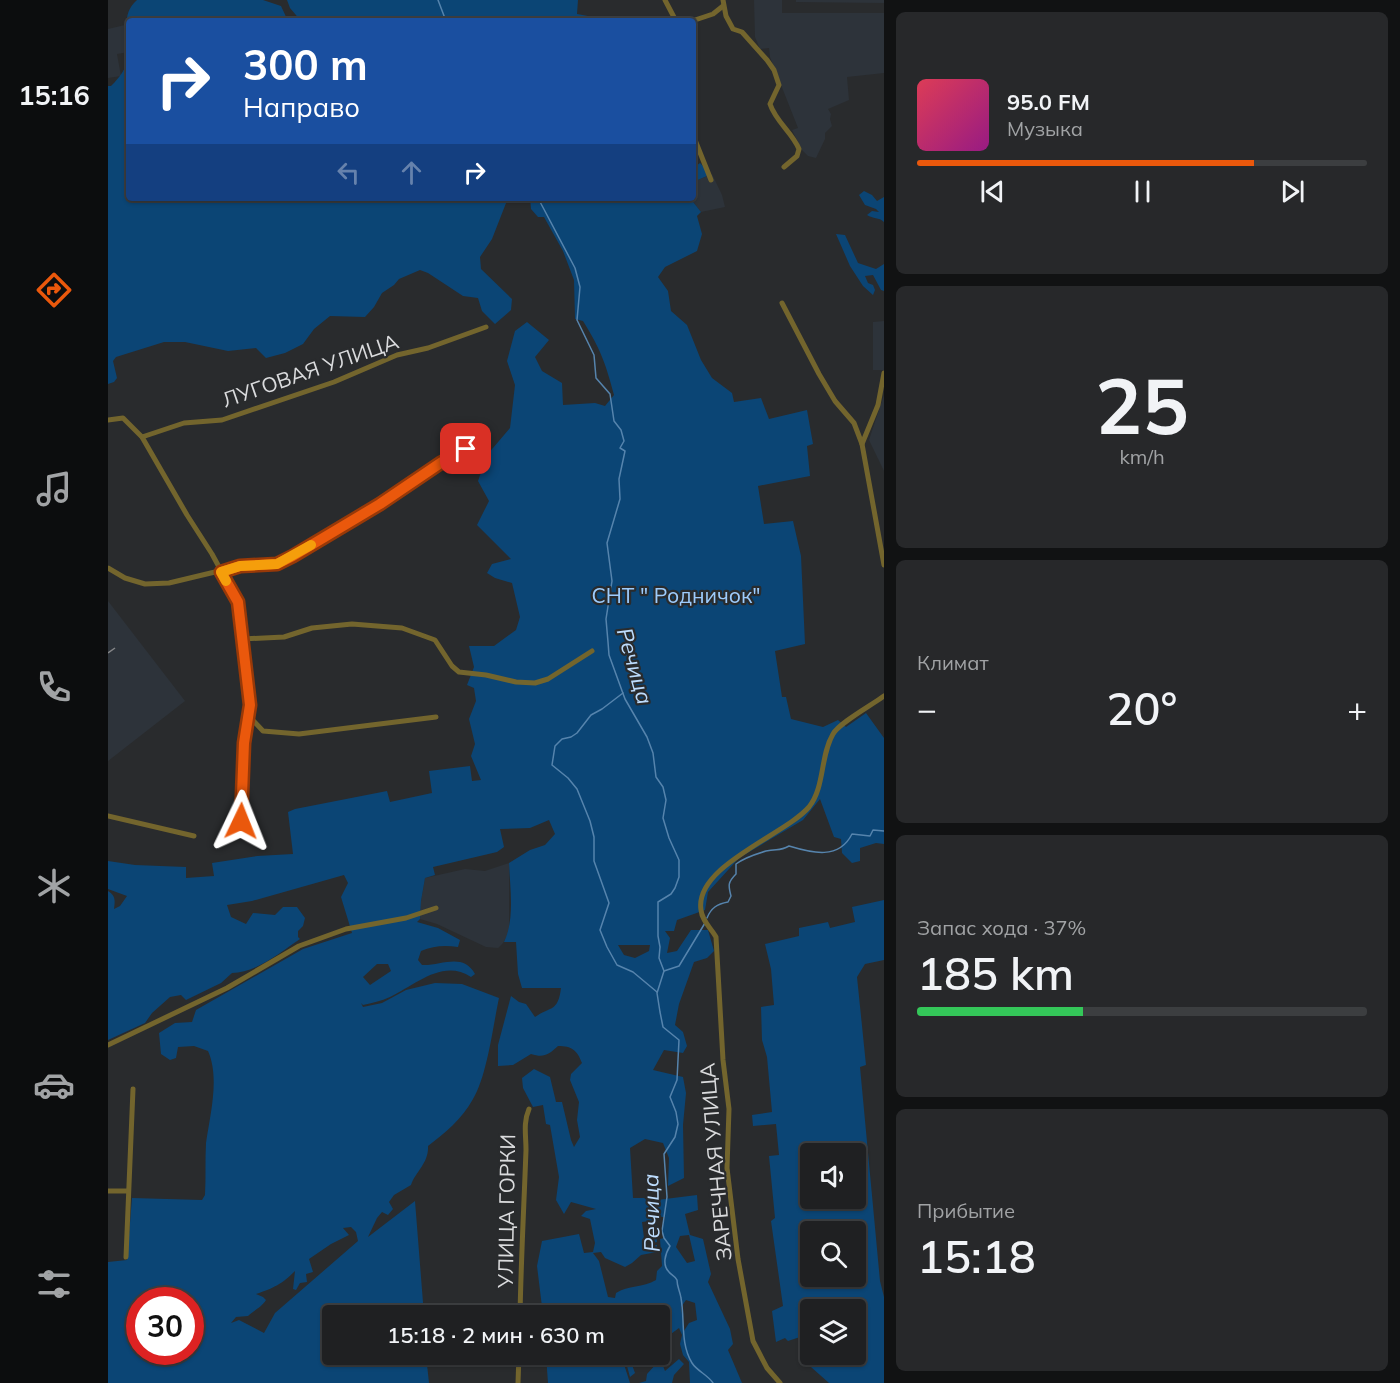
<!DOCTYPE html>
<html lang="ru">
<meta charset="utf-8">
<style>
:root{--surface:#1f2022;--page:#27282a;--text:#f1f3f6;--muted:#a1a3a5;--line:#3c3e40;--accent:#ea580c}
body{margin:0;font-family:Mulish,sans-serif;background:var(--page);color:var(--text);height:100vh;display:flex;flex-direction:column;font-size:22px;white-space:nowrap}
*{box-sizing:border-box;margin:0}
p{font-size:20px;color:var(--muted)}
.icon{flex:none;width:33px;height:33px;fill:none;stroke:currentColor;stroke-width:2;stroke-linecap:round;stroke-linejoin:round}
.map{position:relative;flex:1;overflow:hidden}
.sheet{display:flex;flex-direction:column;gap:12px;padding:12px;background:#111213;width:516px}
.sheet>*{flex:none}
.banner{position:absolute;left:18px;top:18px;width:570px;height:183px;border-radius:6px;box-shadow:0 2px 4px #0004,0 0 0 2px var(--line);background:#1a4fa0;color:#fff;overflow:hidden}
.controls{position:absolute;left:692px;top:1143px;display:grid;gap:12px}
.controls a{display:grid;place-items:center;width:66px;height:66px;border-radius:6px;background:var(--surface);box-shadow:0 2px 4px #0004,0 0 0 2px var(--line);font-size:30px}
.speed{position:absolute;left:18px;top:1287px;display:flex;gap:12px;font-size:30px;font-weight:700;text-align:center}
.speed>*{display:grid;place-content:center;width:78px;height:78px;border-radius:50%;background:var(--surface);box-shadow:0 2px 4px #0004,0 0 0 2px var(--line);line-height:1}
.speed .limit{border:9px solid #d22;background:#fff;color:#111}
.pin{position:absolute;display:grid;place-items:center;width:51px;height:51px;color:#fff;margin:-26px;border-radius:12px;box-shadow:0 3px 9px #0006}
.me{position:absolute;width:66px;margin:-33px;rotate:2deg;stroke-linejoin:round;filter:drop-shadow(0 0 4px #0008)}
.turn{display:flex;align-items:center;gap:21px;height:126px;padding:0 18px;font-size:27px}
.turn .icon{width:78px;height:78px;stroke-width:2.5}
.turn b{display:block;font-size:42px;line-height:51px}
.lanes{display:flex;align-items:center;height:57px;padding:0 18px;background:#0003;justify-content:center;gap:30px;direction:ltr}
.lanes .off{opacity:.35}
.big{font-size:45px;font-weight:600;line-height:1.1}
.sheet .widget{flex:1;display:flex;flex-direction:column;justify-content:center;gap:9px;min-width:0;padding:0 21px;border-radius:9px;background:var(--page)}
.sheet .dial{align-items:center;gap:0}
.dial b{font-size:78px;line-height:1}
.song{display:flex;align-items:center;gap:18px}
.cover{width:72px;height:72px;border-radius:9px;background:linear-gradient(135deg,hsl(350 70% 55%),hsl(310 70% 35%))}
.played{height:6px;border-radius:3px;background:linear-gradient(90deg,var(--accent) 75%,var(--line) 75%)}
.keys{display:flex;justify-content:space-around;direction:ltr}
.heat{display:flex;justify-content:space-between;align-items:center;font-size:33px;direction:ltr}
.charge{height:9px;border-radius:4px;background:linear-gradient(90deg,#34c759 37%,var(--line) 0)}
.trip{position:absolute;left:214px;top:1305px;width:348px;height:60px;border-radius:6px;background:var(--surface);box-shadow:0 2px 4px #0004,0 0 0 2px var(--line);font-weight:600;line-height:60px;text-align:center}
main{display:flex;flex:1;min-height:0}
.tabs{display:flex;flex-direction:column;width:108px;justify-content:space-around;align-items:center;background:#0c0d0e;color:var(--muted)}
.tabs .icon{width:42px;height:42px}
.tabs .current{color:var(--accent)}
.tabs b{font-size:27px;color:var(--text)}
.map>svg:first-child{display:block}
.built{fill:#2d333a}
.green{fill:#0b4575;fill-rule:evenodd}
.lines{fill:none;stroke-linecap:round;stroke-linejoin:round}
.stream{stroke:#5684ad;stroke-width:1.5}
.minor{stroke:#73652d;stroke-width:5}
.rail{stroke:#858688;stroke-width:1.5;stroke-dasharray:10 10;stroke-linecap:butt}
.route-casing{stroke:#983908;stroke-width:15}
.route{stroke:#ea580c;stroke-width:10}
.slow{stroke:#f59e0b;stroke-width:10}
.labels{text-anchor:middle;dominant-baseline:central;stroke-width:4.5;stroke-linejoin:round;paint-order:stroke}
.street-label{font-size:21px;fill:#dadbdd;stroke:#292b2d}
.park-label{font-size:21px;fill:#9dccfd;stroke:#292b2d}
.water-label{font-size:22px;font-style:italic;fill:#bcdcfd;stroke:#292b2d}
</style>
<main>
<nav class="tabs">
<b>15:16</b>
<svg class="icon current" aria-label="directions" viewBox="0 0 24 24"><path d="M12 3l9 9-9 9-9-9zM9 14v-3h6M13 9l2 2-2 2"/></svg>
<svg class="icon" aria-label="music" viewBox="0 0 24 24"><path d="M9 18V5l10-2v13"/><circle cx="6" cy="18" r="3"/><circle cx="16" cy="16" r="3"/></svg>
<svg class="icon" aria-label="phone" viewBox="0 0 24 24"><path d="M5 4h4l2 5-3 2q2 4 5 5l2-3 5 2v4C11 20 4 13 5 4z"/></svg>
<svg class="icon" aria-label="climate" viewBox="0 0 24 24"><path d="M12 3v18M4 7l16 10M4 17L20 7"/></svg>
<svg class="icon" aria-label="car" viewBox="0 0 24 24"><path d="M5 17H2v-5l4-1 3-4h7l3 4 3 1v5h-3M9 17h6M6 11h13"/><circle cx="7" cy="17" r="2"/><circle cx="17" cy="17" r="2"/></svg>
<svg class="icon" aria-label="filters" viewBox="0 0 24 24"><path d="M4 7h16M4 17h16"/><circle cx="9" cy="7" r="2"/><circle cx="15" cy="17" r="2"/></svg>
</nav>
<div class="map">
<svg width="776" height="1383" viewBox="0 0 776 1383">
<rect width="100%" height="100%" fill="#292b2d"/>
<g class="built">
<polygon points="646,0 674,0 674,13 776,13 776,73 739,77 741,100 720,109 723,114 722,119 724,126 717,133 717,139 708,158 700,156 694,150 684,130 690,128 662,57 661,48 652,49 647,37"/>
<polygon points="688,0 776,0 776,3 688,2"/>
<polygon points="17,25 21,52 9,54 13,76 0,78 0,29"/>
<polygon points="604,174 614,195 617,207 593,212 582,198 585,198 585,182"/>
<polygon points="776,321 776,370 765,370 765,322"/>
<polygon points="776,395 776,471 761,440"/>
<polygon points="0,601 77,701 0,761"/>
<polygon points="401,863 401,933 395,943 390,948 378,947 329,924 312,919 313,901 317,878 357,869 377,871"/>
</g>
<g class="green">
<path d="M29,0H155L173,6L180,21H21V46C18,29 15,12 29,0Z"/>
<polygon points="179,0 470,0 469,14 480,16 481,21 193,21 182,8"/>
<path d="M21,56V198H400L384,239L372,257L373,269L404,299L403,310L387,324L374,311L370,298L355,296L320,273L312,270L291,279L286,285L274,293L266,307L257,317L222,316L206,329L195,344L177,353L158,358L148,348L120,351L77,342H56L8,357L5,361L9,378L6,382L0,384V86H3C12,77 18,69 21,56Z"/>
<polygon points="592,163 597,168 599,176 585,182 585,168"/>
<path d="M756,191L764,195L769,201L776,197V222C771,217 765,219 759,215L764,211L771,212L768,209L757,205L751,195Z"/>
<path d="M422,198H582L593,212L589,216L594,234L589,251L557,267L550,277L560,291L563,311L579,325L593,360L604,378L624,393L626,402L653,398L661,419L699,410L705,444L699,446L702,476L650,486L656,524L685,521L693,556L697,644L667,651L674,697H678L683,719L715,727L730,720L738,727L758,713L776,738V844L768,843L752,848V861L744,863L734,853L733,839L726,837L712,799L695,820L631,858L600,892L597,910L569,920L566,931H557L562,938L559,953L569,951L583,930H600L606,951L599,958L586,962L571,1004L567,1025L575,1032L579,1046L575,1053L556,1050L545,1070L575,1077L578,1093L575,1125L576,1178L560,1186L561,1158L555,1143L537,1139L522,1148L525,1198H536L543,1203L549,1200L589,1195L590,1210L577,1214L582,1235L595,1239L603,1274L600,1282L622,1329L625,1344L620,1350L634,1383H582L581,1362L575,1355L572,1344L574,1335L571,1328L552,1342V1316L435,1315L429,1266L434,1241L471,1234L476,1253L485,1252L487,1243L482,1219L473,1216L478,1211L488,1209L463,1202L456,1214L448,1200L451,1177L442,1125L438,1124L435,1105L425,1107L415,1088L414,1078L426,1069L442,1077L448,1102H454L463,1140L466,1147L472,1137L469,1120L471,1102L462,1080L463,1074L474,1063C469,1050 464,1046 450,1046C440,1055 436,1058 423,1054L405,1065L390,1066V1045L403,996L411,1002L418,1004L427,1017C443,1006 450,1012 453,988H414L410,974L408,942H396C407,919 402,888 401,863L422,850L437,845L447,834L441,820L422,828L392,829L396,847L389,852L325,867L327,875L317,878L313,901L312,919L309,922L330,928L352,940L350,947C336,945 325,946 313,951L310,960L314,965C333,966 355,952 367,974L363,977C335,958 307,985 282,997C273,1001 264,1003 255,1005L253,1003L255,1007L274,1003L298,990L327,983L354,984L391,998C385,1026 379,1076 365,1099C354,1119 337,1133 320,1146C321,1163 308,1171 303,1185L286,1195L281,1202L285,1209L280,1215L274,1212L269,1218L260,1237L307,1201L316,1315L225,1316V1354L318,1355L321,1383H0V1262L19,1260L24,1198L94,1200L97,1195C98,1178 97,1160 98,1143C102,1115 112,1078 100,1051L86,1046L70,1047L68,1058L62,1060L53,1054L51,1033L67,1023L84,1022L88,1010L195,949L244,933L233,897L240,883L236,875L144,901L119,905L123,917L138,924L145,913L167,915L175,907H189L197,918L195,926L190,931V937L192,939C173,952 148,973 124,973L113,983L78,1000L73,995L62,997L44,1013L37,1023L0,1040V891C8,896 7,901 6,909L12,906L19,896L0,889V861L27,865L78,867V878L106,876L104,863L149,856L185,854L180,812L187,809L279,791L282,802L324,793L321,771L362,766L364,781L373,780L363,756L367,744L361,719L368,701L366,688L359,685L366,667L361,646H386L408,630L412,617L404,583L387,578L379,573L384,564L403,559L369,525L381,501L370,481L379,455L402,428L407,385L399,361L407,331L419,322L441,340L427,357L434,371L454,383L455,405L487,403L497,406L506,395C498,364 492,348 475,321L467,319L466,280L455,251L436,217H430L423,209ZM510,945H542L541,951L527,958L516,955ZM269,964H280L283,971L262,985L255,977ZM544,1217H557L554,1231L556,1238L552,1239L554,1266L549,1271L548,1280C535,1288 520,1285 508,1293L507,1298L500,1297L491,1261L485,1253L493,1252L497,1258L517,1267L524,1263L533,1255L549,1252V1245L537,1246L534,1222L541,1221L545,1243L549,1242L548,1222ZM243,1227L248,1232L250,1241L167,1313L156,1333L131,1320L123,1323L128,1317L140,1316C146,1310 153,1308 158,1300L155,1297L148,1294C166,1288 174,1284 187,1271L185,1289L188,1290L192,1283L199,1282L198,1274L205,1272L201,1259L223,1244L241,1235L235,1228ZM581,1235L587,1261L579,1263L568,1247L572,1236ZM32,1300H82V1352H32ZM578,1300L587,1303L589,1320L581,1323L576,1331L573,1307Z"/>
<polygon points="728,234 737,235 750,263 768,269 776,264 776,291 773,290 765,275 757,276 760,283 765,285 767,290 765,295 755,286 742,266"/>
<path d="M776,900V960L757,964L749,977L758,1065L752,1067L772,1281L776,1297V1383H721L703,1367L711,1361L706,1355L747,1354V1310H702V1350L692,1337L680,1341L677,1338L668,1342L664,1311L675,1306L663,1221L667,1218L661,1156L671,1155L668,1124L645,1126L644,1115L664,1112L659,1057L654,1040L653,1007L666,1005L663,969L657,944L691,936V928L720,922L722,928L747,922L744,907ZM702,1154H747V1198H702ZM702,1232H747V1276H702Z"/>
<path d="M552,1348C556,1356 553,1363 557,1371L571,1359L576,1364L566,1375L564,1383H531L538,1381L539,1374L549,1363H532L542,1355L552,1354Z"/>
<polygon points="438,1355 513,1355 522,1383 440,1383"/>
<polygon points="516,1355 526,1355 523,1362 527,1373 522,1377"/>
</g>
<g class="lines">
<g class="stream">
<polyline points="330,0 338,21"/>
<path d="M430,198L467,268L472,287L469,320L486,355L488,378L502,394L506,421L513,430L516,441L512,448L517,451L511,479L512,499L499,543L504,581L498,619L500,642L501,655L517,699L539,737L545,753L548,777L555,787L558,800L555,818L561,838L571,860V877L567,888L563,894L550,902V936L552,947L551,958L556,971L549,993L552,1012L555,1027L571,1040L569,1080L562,1097L568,1112L570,1124L567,1137L556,1154L559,1197L554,1231L556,1238L562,1246C557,1254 554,1265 561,1272C563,1275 567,1276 569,1280C569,1287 572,1291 573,1298C577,1320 572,1343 584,1363C589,1371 600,1375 605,1383"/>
<polyline points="515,693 494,709 483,715 469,733 463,737 454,739 447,746 444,765 460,778 469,789 482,821 486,837 486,861 501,903 492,930 499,947 509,965 525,972 549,992"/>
<path d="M599,918C603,908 609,904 620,902L623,896C620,885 620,882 628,874V864C636,858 648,854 658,851C669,848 671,852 681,846C704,853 731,860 744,834L762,836L765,830L776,831"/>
<polyline points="556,971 571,966 597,923"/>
</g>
<g class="minor">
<polyline points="557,0 568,21"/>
<path d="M615,0L618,16L625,29L634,32L659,60L666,70L671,85L662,104C668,122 684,132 691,149L689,156L676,167"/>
<polyline points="584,21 605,14 615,6"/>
<polyline points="585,135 603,180"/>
<polyline points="674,303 711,374 727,401 746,423 754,444"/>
<polyline points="776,373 770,405 754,444 776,565"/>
<polyline points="0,420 15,418 34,437 79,515 104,554 130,602 142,705 136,743 133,821"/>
<polyline points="34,437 76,423 114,420 226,382 289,355 320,348 378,327"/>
<polyline points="0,568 17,578 37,584 61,583 132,566 169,564 234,527 334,462 358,449"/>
<polyline points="135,639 176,637 204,628 244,624 294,628 327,640 344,666 351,672 378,675 408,682 427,683 440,679 484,651"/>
<polyline points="141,716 155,731 191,734 328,717"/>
<polyline points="0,816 86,836"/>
<polyline points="0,1045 119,988 191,946 238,929 298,918 328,908"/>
<polyline points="0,1191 19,1191"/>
<polyline points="18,1257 25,1089"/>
<path d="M412,1316C413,1260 416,1205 418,1150C418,1135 415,1123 421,1109"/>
<polyline points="410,1383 411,1354"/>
<path d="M672,1383L659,1368L645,1341L630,1259L619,1168L621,1109L615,1060L608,937C603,928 594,921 593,910C586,866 677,835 701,807C717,787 712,756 725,734C731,723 764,705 776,696"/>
</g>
<polyline class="rail" points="0,653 7,648"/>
</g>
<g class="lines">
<defs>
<polyline id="route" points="133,821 136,743 142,705 130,602 113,572 132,566 169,564 185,556 272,504 334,462 358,449"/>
</defs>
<use href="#route" class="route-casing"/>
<use href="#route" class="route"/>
<polyline class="slow" points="118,581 113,572 132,566 169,564 203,545"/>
</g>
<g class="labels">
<g class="street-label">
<text transform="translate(202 370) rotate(-19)">ЛУГОВАЯ УЛИЦА</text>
<text transform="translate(607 1162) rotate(-95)">ЗАРЕЧНАЯ УЛИЦА</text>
<text transform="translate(398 1211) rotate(-89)">УЛИЦА ГОРКИ</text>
</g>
<g class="park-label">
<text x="568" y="595">СНТ " Родничок"</text>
</g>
<g class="water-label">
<text transform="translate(527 666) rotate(74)">Речица</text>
<text transform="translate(543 1213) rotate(-91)">Речица</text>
</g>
</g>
</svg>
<div class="controls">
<a><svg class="icon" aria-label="sound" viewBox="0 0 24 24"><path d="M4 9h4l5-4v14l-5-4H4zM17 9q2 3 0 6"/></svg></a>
<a><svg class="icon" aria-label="search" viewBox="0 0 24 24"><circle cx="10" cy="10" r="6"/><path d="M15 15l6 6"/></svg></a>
<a><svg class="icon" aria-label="layers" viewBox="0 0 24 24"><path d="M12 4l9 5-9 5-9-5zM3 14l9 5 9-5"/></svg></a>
</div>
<div class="speed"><div class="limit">30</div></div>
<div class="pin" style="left:358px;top:449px;background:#d93025"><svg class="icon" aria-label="arrive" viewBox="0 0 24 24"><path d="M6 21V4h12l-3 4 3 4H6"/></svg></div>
<svg class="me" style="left:133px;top:821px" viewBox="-20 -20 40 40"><path d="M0-17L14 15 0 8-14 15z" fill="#ea580c" stroke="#fff" stroke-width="4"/></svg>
<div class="trip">15:18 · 2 мин · 630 m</div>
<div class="banner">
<div class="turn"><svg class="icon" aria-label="right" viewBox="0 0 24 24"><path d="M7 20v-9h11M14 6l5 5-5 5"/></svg><div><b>300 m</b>Направо</div></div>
<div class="lanes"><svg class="icon off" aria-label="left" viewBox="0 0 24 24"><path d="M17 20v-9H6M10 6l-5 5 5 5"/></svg><svg class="icon off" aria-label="ahead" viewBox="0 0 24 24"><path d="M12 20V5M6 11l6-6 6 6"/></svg><svg class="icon" aria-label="right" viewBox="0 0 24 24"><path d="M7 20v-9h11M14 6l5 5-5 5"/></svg></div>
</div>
</div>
<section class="sheet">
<div class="widget">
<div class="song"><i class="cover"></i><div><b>95.0 FM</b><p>Музыка</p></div></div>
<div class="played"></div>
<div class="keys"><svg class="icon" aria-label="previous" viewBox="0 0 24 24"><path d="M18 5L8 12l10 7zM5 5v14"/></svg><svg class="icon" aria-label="pause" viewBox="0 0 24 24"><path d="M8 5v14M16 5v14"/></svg><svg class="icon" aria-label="next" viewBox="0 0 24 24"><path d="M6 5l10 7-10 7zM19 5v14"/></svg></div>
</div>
<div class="widget dial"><b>25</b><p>km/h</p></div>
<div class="widget"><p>Климат</p>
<div class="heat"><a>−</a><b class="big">20°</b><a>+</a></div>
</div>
<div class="widget"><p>Запас хода · 37%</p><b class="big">185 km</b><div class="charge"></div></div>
<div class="widget"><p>Прибытие</p><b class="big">15:18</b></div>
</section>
</main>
